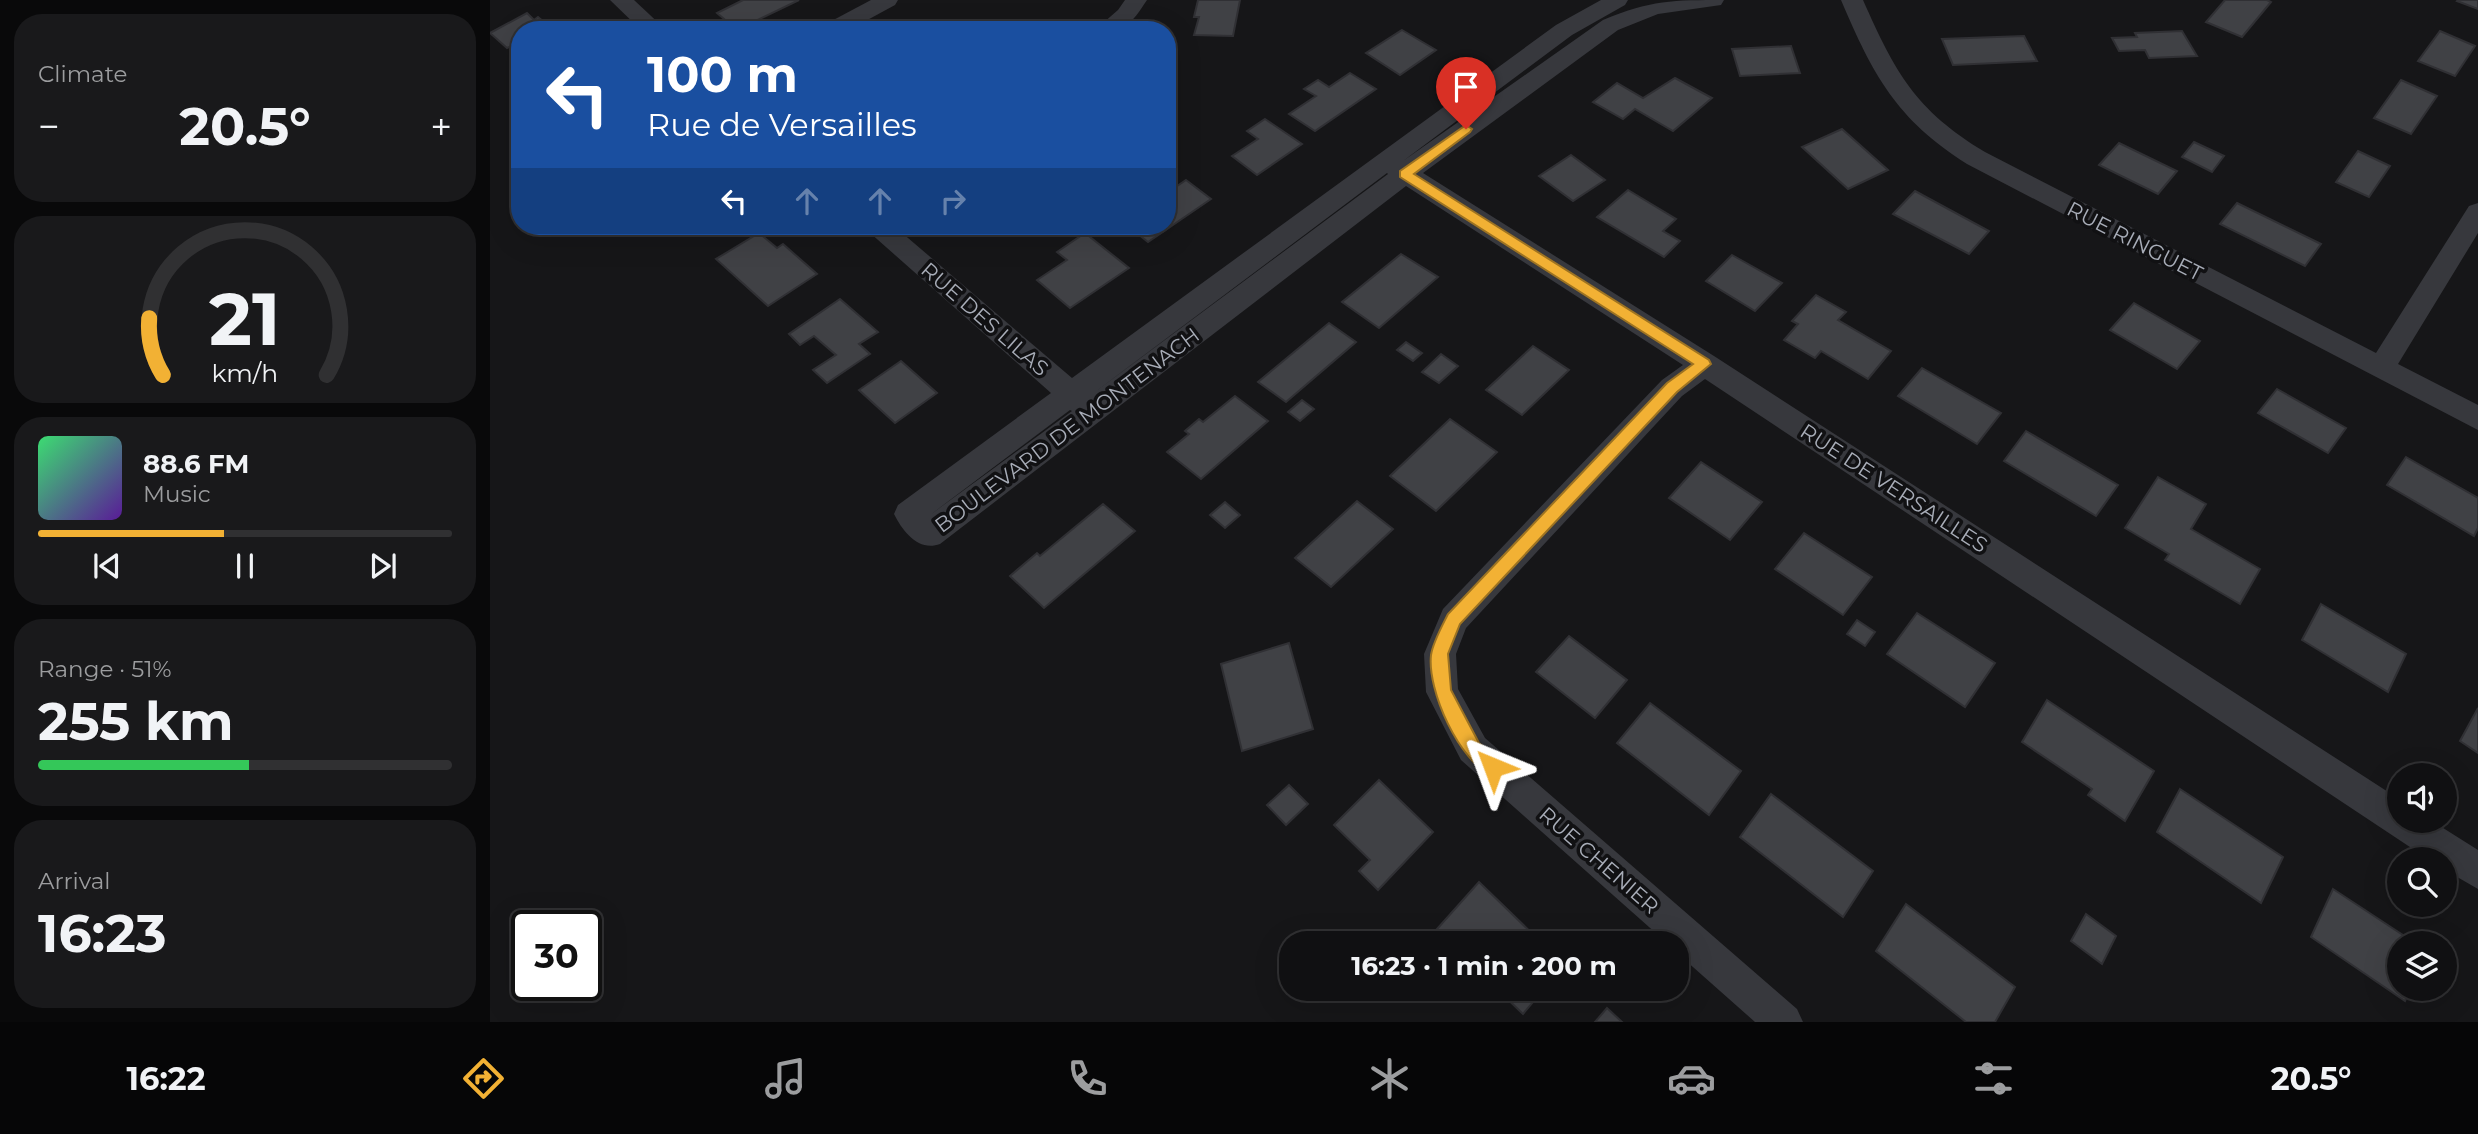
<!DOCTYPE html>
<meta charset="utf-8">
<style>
:root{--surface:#101012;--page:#19191b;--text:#f1f3f6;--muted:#9c9d9f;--line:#303032;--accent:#f2b134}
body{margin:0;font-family:Montserrat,sans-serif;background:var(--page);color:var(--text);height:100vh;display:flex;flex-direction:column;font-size:26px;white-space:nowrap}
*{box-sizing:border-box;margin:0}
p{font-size:23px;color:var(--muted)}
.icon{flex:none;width:38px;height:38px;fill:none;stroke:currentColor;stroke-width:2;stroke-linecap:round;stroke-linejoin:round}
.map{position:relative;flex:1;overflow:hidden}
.details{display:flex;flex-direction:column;gap:14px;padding:14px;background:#09090a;width:490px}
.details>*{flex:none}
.top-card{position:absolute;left:21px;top:21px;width:665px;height:214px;border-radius:28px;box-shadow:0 7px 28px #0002,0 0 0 2px var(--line);background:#1a4fa0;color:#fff;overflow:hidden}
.tools{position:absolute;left:1897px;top:763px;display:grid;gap:14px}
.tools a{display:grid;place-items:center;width:70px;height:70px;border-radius:50%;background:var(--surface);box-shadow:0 7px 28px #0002,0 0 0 2px var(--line);font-size:35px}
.speed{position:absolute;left:21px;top:910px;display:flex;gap:14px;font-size:35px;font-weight:700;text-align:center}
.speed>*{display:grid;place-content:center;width:91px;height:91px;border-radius:50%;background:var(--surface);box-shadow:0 7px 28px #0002,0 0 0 2px var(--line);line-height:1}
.speed .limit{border:4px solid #111;border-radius:10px;background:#fff;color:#111}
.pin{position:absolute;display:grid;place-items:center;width:60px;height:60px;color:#fff;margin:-72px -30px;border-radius:50% 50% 50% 0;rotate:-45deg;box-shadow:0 0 7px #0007}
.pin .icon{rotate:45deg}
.me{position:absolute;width:77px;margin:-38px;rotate:316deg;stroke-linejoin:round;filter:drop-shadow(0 0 5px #0008)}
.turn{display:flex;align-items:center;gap:24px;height:147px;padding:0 21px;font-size:32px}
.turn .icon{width:91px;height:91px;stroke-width:2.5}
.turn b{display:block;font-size:49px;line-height:60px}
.lanes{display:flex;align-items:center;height:66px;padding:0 21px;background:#0003;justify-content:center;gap:35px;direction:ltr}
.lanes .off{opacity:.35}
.big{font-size:52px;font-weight:700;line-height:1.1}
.details .tile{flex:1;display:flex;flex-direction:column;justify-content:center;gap:10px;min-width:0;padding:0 24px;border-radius:28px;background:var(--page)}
.details .dial{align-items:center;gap:0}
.dial svg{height:182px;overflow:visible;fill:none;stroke:var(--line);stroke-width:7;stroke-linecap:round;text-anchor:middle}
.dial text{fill:var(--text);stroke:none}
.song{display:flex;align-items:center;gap:21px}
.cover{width:84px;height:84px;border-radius:10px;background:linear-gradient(135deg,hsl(140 70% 55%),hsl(270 70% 35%))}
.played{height:7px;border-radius:4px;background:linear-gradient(90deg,var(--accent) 45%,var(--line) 45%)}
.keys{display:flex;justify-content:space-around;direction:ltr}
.heat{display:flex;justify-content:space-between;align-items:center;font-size:38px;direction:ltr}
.charge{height:10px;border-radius:5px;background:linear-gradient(90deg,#34c759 51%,var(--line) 0)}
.trip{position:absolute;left:789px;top:931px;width:410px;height:70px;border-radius:28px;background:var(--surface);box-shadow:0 7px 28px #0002,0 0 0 2px var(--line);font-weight:700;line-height:70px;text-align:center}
.tab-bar{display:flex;height:112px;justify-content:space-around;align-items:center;background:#060607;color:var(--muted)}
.tab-bar .icon{width:49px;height:49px}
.tab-bar .selected{color:var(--accent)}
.tab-bar b{font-size:32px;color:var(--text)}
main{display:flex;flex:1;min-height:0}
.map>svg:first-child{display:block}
.building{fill:#404145;stroke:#303034;stroke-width:2}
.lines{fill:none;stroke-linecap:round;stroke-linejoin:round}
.minor{fill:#37383d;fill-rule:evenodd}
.route{fill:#f2b134;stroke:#9d7322;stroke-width:2}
.labels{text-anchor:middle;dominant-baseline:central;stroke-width:7;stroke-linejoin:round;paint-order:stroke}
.street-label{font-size:21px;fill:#a8adb8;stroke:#111113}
</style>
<main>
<section class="details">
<div class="tile"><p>Climate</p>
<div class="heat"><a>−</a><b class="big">20.5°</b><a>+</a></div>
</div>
<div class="tile dial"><svg viewBox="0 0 100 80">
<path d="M14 69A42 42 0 1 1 86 69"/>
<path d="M14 69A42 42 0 0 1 8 44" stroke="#f2b134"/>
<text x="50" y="56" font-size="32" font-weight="700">21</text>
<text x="50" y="72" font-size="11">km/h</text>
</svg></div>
<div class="tile">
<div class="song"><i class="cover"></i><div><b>88.6 FM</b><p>Music</p></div></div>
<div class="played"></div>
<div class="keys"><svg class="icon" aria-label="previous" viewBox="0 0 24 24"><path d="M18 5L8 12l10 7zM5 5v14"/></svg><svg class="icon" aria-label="pause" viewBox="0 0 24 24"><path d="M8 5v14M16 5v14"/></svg><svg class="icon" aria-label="next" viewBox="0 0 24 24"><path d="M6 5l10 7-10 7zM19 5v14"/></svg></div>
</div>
<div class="tile"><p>Range · 51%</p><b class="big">255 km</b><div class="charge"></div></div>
<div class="tile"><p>Arrival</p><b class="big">16:23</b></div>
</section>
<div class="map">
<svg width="1988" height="1022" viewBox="0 0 1988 1022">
<rect width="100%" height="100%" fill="#161618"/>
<g class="building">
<polygon points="253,0 309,0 247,30 227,13"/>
<polygon points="708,0 750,0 743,36 704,35 709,17 704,17"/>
<polygon points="1735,0 1777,0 1781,2 1752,37 1716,22"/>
<polygon points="1968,0 1988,0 1988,9 1967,1"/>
<polygon points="37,13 44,20 48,17 60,27 55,30 30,30 30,42 17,48 0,33"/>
<polygon points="912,30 946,50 910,75 876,53"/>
<polygon points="1692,31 1707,56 1659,58 1655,50 1629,51 1622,38 1647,37 1645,33"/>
<polygon points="1950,31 1985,46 1965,76 1928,61"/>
<polygon points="1534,36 1547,61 1463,65 1452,39"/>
<polygon points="1301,46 1310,73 1250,76 1242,49"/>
<polygon points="860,73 886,89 825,131 799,114 826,96 814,89 828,80 839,87"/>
<polygon points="1185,78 1222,98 1183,131 1145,109 1133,119 1103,102 1127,83 1153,98"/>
<polygon points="1911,80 1947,96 1921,134 1884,118"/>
<polygon points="775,119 812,144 767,175 742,156 768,139 757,131"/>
<polygon points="1352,129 1398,170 1358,189 1312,147"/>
<polygon points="1704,142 1734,156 1722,172 1692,157"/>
<polygon points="1629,143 1687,171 1668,194 1609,165"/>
<polygon points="1868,151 1900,166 1879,197 1846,182"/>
<polygon points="1081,155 1115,180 1083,201 1049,176"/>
<polygon points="696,180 721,199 658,242 638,226 677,226 677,193"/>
<polygon points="1138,190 1186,219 1173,231 1190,241 1174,257 1107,217"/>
<polygon points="1425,191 1499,231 1479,254 1403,214"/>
<polygon points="1747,203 1831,244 1815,266 1730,224"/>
<polygon points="269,233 287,248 293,244 327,274 278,306 226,259"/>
<polygon points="595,233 639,268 580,308 547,280 577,260 567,252"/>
<polygon points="911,254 948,277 889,328 852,302"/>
<polygon points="1242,255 1292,283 1265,311 1216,281"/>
<polygon points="1326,295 1356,312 1348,320 1401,351 1378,379 1331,351 1325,358 1294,340 1308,324 1302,321"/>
<polygon points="350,299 388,332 369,344 380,354 337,383 323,370 346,355 324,336 310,345 299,334"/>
<polygon points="1644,303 1710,341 1687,369 1620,330"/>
<polygon points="839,323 866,342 796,402 768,382"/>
<polygon points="916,342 932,353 923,361 907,350"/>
<polygon points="1043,346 1079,370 1032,415 996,390"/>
<polygon points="951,354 968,366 949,383 932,372"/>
<polygon points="411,361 447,393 405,423 369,390"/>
<polygon points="1432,368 1511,413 1487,444 1408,396"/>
<polygon points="1787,389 1856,428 1838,453 1768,413"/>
<polygon points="745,396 778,421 711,479 677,452 699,434 695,431 709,419 713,422"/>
<polygon points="812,400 824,409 810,421 798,412"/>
<polygon points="960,419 1007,452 946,511 900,476"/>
<polygon points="1536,431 1628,485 1606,516 1514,461"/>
<polygon points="1916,457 1988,498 1988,528 1984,536 1897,485"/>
<polygon points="1211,462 1272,502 1240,540 1179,498"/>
<polygon points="1668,477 1716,504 1701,529 1770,569 1750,604 1675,560 1679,554 1635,528"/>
<polygon points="867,501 903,529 841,587 805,558"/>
<polygon points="735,502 750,515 735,528 720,515"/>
<polygon points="613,504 645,531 554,608 520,576 547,553 550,556"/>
<polygon points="1314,533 1382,577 1353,615 1285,569"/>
<polygon points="1831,604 1916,654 1898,692 1812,640"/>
<polygon points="1427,613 1505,663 1475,707 1397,654"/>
<polygon points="1367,620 1385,632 1375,646 1357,634"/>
<polygon points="1079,636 1137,680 1105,718 1046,672"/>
<polygon points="799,643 823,729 752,751 731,664"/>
<polygon points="1557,700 1664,771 1635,821 1598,795 1602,789 1532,742"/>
<polygon points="1160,703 1251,771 1219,815 1127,743"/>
<polygon points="1988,708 1988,753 1970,741"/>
<polygon points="889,780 943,832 888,890 869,871 880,860 844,825"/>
<polygon points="799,785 818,804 796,825 777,805"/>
<polygon points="1690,789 1793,857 1771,903 1667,832"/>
<polygon points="1281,794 1383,871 1353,917 1250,837"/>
<polygon points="989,882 1052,943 961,943 947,929"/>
<polygon points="1843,889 1925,943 1909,943 1909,989 1920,989 1915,1001 1821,937"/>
<polygon points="1416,904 1525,987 1505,1022 1476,1022 1386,951"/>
<polygon points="1596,914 1626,936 1612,964 1581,941"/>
<polygon points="1007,989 1054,989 1033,1014"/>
<polygon points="1117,1008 1132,1022 1105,1022"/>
</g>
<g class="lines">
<g class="minor">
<polygon points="120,0 144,0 176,30 151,30"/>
<polygon points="381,0 408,0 405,5 359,30 331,30 334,25"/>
<path d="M635,0H657C640,26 636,30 605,30L628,10Z"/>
<path d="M1111,0H1138L1135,5L1082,35L913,161L1113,20C1160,0 1184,0 1234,0L1231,5L1168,14L1128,30L933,173L1224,356L1909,799V821H1942L1988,850V889L1955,870V859H1938L1215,379L1192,396L976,628L966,654L968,689L995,738L1307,1009L1313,1022H1265L1186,952V943H1177L971,760L936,692L934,654L953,609L1172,380L1193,365L916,186L450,544C429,552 413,532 404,514L408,505L561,393L379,232L376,226H404L582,378L1066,25ZM897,173L898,174L601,395ZM580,410L582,411L440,515Z"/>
<path d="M1351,0H1373C1405,72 1425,110 1495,152L1886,353L1979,206L1988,203V233L1908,364L1988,405V430L1477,164C1406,119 1383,75 1351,0Z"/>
</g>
</g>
<path class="route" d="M976,125L982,129L980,132L924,174L1219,360L1221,364L1187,392L970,624L958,654L961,690L989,743L1010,761L1013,767L1010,774L1003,776C969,762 937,690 941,655C943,642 952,626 958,614L1177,383L1203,364L910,177V171Z"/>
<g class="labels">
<g class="street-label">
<text transform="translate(1645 241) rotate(27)">RUE RINGUET</text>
<text transform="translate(495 319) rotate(41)">RUE DES LILAS</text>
<text transform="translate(577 430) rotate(-37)">BOULEVARD DE MONTENACH</text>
<text transform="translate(1404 488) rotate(33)">RUE DE VERSAILLES</text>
<text transform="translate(1109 860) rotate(41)">RUE CHENIER</text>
</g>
</g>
</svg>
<div class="tools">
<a><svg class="icon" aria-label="sound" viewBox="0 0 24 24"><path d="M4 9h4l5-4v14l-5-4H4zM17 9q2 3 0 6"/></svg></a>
<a><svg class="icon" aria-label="search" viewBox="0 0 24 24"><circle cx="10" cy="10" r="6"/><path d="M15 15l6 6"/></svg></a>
<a><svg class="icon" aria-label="layers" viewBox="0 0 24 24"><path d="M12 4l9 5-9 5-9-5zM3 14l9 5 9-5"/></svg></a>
</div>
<div class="speed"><div class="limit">30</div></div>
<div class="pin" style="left:976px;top:129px;background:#d93025"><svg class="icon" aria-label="arrive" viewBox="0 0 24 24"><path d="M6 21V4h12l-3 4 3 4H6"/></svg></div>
<svg class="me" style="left:1003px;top:767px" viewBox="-20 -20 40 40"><path d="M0-17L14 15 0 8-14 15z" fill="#f2b134" stroke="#fff" stroke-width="4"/></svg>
<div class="trip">16:23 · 1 min · 200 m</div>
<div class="top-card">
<div class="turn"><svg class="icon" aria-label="left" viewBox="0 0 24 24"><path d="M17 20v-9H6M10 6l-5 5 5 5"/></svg><div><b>100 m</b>Rue de Versailles</div></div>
<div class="lanes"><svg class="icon" aria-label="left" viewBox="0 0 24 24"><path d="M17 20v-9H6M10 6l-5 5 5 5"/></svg><svg class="icon off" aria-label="ahead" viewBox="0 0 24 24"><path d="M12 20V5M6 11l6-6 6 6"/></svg><svg class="icon off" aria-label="ahead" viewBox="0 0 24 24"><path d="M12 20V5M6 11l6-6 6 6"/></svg><svg class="icon off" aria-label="right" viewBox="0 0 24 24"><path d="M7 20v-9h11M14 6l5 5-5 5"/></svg></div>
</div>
</div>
</main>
<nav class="tab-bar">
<b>16:22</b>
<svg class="icon selected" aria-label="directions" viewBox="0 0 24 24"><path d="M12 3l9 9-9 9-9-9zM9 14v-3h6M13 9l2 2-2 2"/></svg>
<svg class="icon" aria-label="music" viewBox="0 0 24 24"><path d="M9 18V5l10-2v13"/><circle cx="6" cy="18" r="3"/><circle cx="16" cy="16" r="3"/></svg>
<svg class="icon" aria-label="phone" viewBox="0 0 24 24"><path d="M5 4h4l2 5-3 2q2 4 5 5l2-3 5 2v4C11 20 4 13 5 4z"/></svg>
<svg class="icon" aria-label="climate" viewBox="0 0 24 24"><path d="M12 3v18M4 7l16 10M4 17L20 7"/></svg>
<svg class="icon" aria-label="car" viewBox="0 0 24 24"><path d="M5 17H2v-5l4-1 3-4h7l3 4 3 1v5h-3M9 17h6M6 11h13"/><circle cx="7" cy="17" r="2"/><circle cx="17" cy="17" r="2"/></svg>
<svg class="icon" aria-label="filters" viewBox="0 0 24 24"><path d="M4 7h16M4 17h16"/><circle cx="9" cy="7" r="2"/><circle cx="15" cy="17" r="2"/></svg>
<b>20.5°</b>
</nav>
